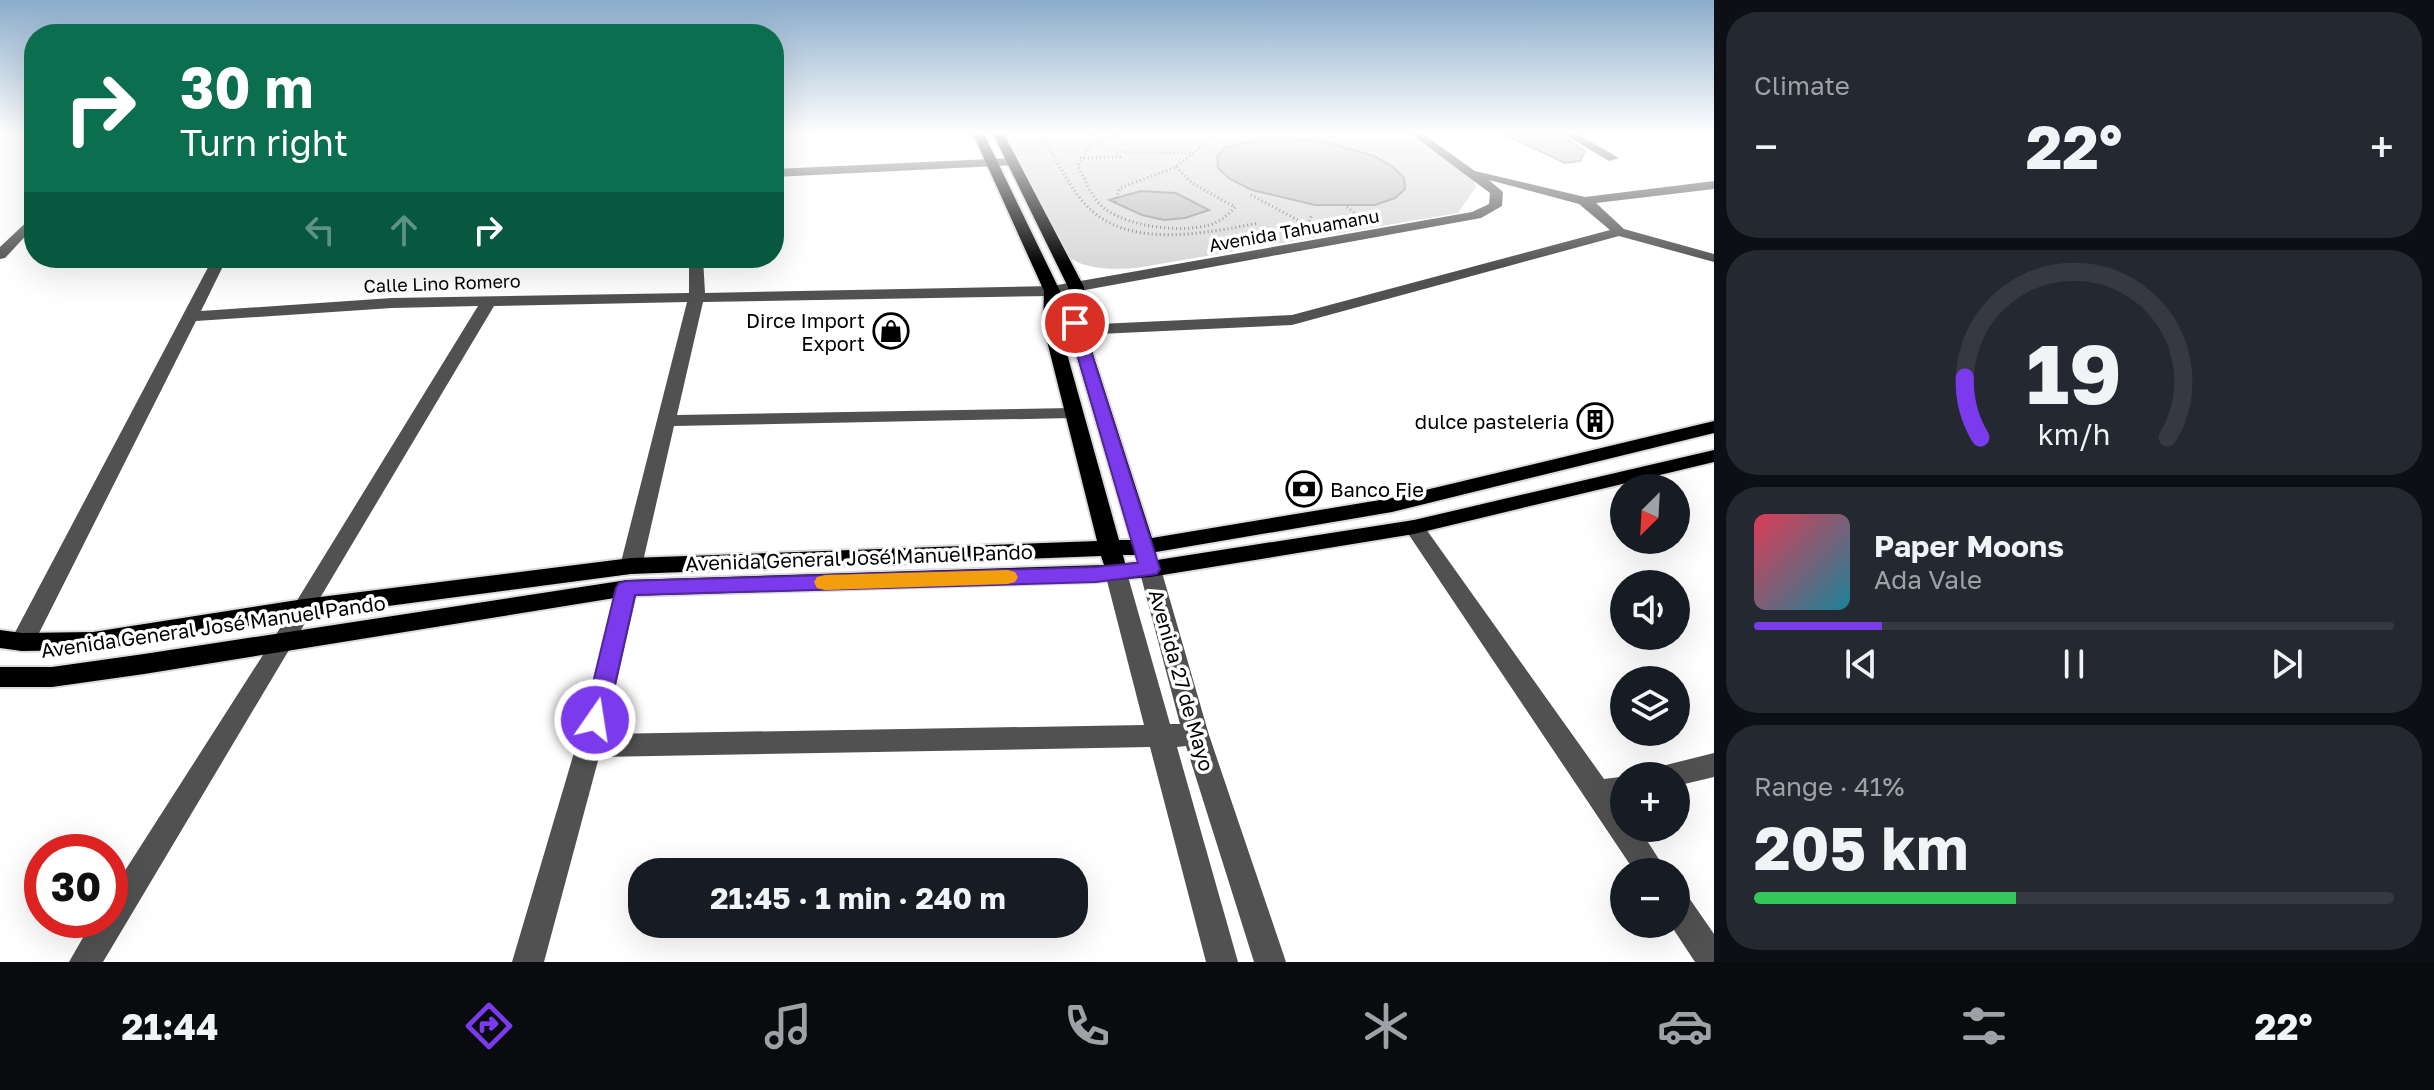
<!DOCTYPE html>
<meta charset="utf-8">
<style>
:root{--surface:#171b24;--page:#242831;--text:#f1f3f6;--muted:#9ea1a6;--line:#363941;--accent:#7c3aed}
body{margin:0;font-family:"Golos Text",sans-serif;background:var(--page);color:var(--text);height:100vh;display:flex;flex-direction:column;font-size:30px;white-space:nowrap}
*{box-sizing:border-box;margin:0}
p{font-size:26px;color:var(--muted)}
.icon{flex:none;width:44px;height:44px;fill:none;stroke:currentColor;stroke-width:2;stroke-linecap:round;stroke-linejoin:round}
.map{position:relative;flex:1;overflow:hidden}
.details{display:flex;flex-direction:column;gap:12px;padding:12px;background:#0d0f14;width:720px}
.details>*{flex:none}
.top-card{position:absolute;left:24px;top:24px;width:760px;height:244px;border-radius:32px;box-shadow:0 8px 32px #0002;background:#0b6e4f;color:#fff;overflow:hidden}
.needle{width:52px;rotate:204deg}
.controls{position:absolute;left:1610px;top:474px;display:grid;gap:16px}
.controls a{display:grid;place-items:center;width:80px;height:80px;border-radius:50%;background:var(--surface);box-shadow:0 8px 32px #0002;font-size:40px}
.speed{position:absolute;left:24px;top:834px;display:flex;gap:16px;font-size:40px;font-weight:700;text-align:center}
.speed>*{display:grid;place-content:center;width:104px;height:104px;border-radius:50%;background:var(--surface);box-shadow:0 8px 32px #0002;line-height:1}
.speed .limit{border:12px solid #d22;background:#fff;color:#111}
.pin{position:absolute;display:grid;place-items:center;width:68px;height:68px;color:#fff;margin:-34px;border:4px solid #fff;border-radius:50%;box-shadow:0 2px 8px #0007}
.me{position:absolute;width:88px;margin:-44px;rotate:13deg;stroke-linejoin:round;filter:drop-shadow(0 0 6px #0008)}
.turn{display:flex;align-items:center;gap:28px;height:168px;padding:0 24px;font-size:36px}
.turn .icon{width:104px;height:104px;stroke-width:2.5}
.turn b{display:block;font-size:56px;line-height:68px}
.lanes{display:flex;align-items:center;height:76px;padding:0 24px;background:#0003;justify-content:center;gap:40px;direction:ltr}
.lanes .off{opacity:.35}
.big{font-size:60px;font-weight:700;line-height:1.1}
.details .tile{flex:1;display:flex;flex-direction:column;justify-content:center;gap:12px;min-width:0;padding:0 28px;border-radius:32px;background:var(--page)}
.details .dial{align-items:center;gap:0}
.dial svg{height:208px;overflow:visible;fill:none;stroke:var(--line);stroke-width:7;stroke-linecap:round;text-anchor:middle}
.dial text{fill:var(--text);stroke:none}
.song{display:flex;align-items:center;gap:24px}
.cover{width:96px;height:96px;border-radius:12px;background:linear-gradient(135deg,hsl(350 70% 55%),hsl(190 70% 35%))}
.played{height:8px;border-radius:4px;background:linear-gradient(90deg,var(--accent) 20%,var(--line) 20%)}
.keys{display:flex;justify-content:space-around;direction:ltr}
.heat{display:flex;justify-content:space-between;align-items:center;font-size:44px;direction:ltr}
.charge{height:12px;border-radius:6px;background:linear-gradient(90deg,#34c759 41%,var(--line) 0)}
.trip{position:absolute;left:628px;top:858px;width:460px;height:80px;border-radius:32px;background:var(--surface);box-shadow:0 8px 32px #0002;font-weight:700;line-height:80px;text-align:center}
.menu{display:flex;height:128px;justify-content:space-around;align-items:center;background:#090b0e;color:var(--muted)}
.menu .icon{width:56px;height:56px}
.menu .selected{color:var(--accent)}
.menu b{font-size:36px;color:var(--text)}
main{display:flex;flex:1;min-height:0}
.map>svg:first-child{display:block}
.green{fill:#d8d8d8}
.building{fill:#c0c0c0;stroke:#959595;stroke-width:2}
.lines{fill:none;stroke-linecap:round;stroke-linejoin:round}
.major-casing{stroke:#dbdbdb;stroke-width:4}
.path{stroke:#737373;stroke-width:3;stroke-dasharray:1 3;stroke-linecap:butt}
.minor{fill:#515151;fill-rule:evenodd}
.major{fill:#000;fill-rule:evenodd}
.route{fill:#7c3aed;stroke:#51269a;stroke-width:2}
.slow{fill:#f59e0b}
.labels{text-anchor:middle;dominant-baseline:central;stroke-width:7;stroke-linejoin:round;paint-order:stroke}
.far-street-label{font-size:18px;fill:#000;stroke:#fff}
.poi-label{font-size:20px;fill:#000;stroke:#fff;text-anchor:end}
.street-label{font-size:20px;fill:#000;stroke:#fff}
</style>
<main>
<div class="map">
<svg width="1714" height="962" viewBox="0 0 1714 962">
<rect width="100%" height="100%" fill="#fff"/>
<path class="green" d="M1001,132H1403L1473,179L1476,187L1458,213L1136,268C1114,270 1077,270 1063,251Z"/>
<g class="building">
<polygon points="1499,132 1557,132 1585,151 1580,161 1565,163"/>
<polygon points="1265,138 1322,141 1374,156 1393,167 1404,178 1405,189 1395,198 1375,205 1315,205 1252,190 1230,179 1218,168 1217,157 1225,148"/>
<polygon points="1141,191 1176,193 1209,210 1185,218 1164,220 1142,215 1109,200"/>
</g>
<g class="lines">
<defs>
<path id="major" d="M972,132H983L1060,291L1059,325L1119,540H1131L1067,323L1068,287L992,132H1003L1084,287L1083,323L1152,538L1392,498L1714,421V433L1392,512L1156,552L1157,560L1414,520L1714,450V462L1414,534L1150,577L1096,582L627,596L144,674L52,687H0V667H52L144,654L627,580L1104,565L1101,556L631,574L304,617L93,650L22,651L0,648V630L22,633L93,632L304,599L631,558L1097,541L1043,325L1044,291ZM1123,555H1135L1138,562L1125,563Z"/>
</defs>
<use href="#major" class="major-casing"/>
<g class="path">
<path d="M1040,132C1055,156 1067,185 1087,206C1128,250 1206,233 1259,223"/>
<polyline points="1079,132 1094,135 1107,132"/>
<path d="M1122,132L1089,147L1078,166C1085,180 1092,199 1105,209C1130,227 1180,233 1209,225C1220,222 1228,215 1235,207L1192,183L1176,167"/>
<polyline points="1080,158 1120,157 1116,152 1193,153"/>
<polyline points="1251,195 1309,226"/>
<polyline points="1115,202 1120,188 1176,167 1219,132"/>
<polyline points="1347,207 1359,217"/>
<polyline points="1308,225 1312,214"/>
</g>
<g class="minor">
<polygon points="1408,132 1420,132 1475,171 1585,197 1714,181 1714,189 1596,203 1624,229 1714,254 1714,262 1619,236 1292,325 1077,335 1069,330 1077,325 1292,315 1610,230 1579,204 1489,180 1503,192 1502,206 1481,218 1052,296 703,302 677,415 1073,408 1082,413 1073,418 674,426 642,566 639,572 623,572 620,566 687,302 494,306 103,962 69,962 93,920 110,920 110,894 277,633 478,306 392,308 196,321 31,649 22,651 13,649 10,642 213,258 227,258 201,311 392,298 689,293 689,258 703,258 705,293 1052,286 1472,212 1489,204 1490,193"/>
<polygon points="1560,132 1574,132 1619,158 1609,161"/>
<polygon points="1013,158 1017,159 1017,165 774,177 774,169"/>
<polygon points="34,215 34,227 5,258 0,259 0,247"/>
<polygon points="1414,520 1421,522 1604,779 1628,776 1624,776 1624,799 1619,801 1624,808 1624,828 1639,828 1667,872 1635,872 1407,532 1403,527 1407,522"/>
<polygon points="1150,561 1158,563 1161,569 1209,735 1286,962 1254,962 1186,746 1177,747 1238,962 1206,962 1150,747 599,757 544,962 512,962 576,746 619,582 627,580 635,582 638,588 605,734 1144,725 1105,573 1108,567 1124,567 1127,573 1170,724 1180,724 1139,569 1142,563"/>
<polygon points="1714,753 1714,777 1676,786 1676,776 1654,776 1658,767"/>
<polygon points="1676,891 1687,895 1714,934 1714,962 1695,962 1670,924 1676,924"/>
</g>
<use href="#major" class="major"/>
</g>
<linearGradient id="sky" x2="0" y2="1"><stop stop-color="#8baccb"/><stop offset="0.5" stop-color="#fff"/><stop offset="1" stop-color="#fff" stop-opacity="0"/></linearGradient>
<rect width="1714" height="266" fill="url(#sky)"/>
<polygon class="route" points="1075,318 1082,323 1160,569 1157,574 1096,582 635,595 607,720 604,727 595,730 587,727 584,720 616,588 619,583 627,581 1096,567 1138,563 1068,323"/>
<polygon class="slow" points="1008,570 1015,572 1018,577 1015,582 1008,584 825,590 817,588 814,582 817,577 825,575"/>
<defs>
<symbol id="shop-ring" viewBox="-11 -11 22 22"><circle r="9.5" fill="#fff" stroke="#000" stroke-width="1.5"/><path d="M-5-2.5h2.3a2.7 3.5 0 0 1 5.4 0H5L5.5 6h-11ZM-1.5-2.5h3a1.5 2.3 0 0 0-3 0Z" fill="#000"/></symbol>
<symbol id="building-ring" viewBox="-11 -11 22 22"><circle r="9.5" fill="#fff" stroke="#000" stroke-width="1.5"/><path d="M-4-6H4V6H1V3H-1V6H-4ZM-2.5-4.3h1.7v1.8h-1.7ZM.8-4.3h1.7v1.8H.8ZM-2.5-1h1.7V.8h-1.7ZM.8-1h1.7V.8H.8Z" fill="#000"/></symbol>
<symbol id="bank-ring" viewBox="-11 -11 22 22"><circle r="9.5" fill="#fff" stroke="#000" stroke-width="1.5"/><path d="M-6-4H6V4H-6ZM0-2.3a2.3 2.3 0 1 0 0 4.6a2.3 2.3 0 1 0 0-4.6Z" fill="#000"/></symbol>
</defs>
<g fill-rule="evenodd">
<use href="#shop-ring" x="871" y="311" width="40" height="40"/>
<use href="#building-ring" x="1575" y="401" width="40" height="40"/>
<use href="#bank-ring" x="1284" y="469" width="40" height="40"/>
</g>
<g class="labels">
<g class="far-street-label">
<text transform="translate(1294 230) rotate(-10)">Avenida Tahuamanu</text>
<text transform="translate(442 283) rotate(-2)">Calle Lino Romero</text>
</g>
<g class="poi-label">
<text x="865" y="320">Dirce Import<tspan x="865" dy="23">Export</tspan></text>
<text x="1569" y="421">dulce pasteleria</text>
<text x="1330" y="489" text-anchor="start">Banco Fie</text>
</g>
<g class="street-label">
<text transform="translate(859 557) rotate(-2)">Avenida General José Manuel Pando</text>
<text transform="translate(213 626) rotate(-8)">Avenida General José Manuel Pando</text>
<text transform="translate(1182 680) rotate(74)">Avenida 27 de Mayo</text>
</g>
</g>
</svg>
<div class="controls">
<a><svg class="needle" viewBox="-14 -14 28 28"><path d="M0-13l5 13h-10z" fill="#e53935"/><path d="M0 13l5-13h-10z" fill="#9ea1a6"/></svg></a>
<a><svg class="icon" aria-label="sound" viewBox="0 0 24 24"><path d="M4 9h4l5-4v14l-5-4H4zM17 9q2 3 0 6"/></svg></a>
<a><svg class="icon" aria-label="layers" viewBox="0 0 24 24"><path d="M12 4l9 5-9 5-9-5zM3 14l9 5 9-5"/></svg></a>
<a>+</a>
<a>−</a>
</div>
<div class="speed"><div class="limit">30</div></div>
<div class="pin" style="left:1075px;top:323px;background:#d93025"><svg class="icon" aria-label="arrive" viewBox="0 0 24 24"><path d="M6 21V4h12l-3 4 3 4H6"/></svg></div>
<svg class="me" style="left:595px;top:720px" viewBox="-20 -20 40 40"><circle r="17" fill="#7c3aed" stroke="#fff" stroke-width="3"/><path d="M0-11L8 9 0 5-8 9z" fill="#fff"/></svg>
<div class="trip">21:45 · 1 min · 240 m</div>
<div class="top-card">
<div class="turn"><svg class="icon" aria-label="right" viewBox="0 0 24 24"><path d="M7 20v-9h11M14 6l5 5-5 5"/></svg><div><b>30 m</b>Turn right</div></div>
<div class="lanes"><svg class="icon off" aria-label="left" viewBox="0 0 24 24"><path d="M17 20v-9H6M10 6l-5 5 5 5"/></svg><svg class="icon off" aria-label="ahead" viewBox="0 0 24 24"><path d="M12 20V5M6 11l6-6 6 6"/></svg><svg class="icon" aria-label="right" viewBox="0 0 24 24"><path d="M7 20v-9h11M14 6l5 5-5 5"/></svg></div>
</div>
</div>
<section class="details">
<div class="tile"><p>Climate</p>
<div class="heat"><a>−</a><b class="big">22°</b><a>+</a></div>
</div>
<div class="tile dial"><svg viewBox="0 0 100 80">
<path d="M14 69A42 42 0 1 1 86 69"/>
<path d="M14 69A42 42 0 0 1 8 46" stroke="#7c3aed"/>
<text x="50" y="56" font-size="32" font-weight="700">19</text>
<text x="50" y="72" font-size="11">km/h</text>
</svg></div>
<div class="tile">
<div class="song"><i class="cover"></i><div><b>Paper Moons</b><p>Ada Vale</p></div></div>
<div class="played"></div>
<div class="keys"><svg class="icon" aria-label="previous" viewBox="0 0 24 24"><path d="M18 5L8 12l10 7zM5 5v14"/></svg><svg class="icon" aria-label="pause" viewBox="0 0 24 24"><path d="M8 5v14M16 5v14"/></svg><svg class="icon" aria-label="next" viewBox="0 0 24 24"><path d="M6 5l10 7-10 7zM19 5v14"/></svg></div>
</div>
<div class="tile"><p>Range · 41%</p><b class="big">205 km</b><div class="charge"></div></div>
</section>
</main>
<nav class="menu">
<b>21:44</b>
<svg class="icon selected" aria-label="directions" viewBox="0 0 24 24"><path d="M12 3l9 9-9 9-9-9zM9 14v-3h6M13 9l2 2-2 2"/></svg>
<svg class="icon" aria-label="music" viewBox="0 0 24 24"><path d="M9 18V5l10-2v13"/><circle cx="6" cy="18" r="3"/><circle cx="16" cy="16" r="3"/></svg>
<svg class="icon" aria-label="phone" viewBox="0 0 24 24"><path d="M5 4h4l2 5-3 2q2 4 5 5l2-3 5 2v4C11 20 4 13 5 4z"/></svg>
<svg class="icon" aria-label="climate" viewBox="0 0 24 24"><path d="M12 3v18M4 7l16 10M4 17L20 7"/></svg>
<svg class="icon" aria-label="car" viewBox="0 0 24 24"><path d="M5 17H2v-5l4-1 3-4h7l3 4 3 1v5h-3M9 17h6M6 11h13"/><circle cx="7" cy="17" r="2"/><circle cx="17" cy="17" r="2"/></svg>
<svg class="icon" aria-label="filters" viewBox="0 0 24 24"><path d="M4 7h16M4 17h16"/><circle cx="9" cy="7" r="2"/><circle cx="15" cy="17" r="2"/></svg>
<b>22°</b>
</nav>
